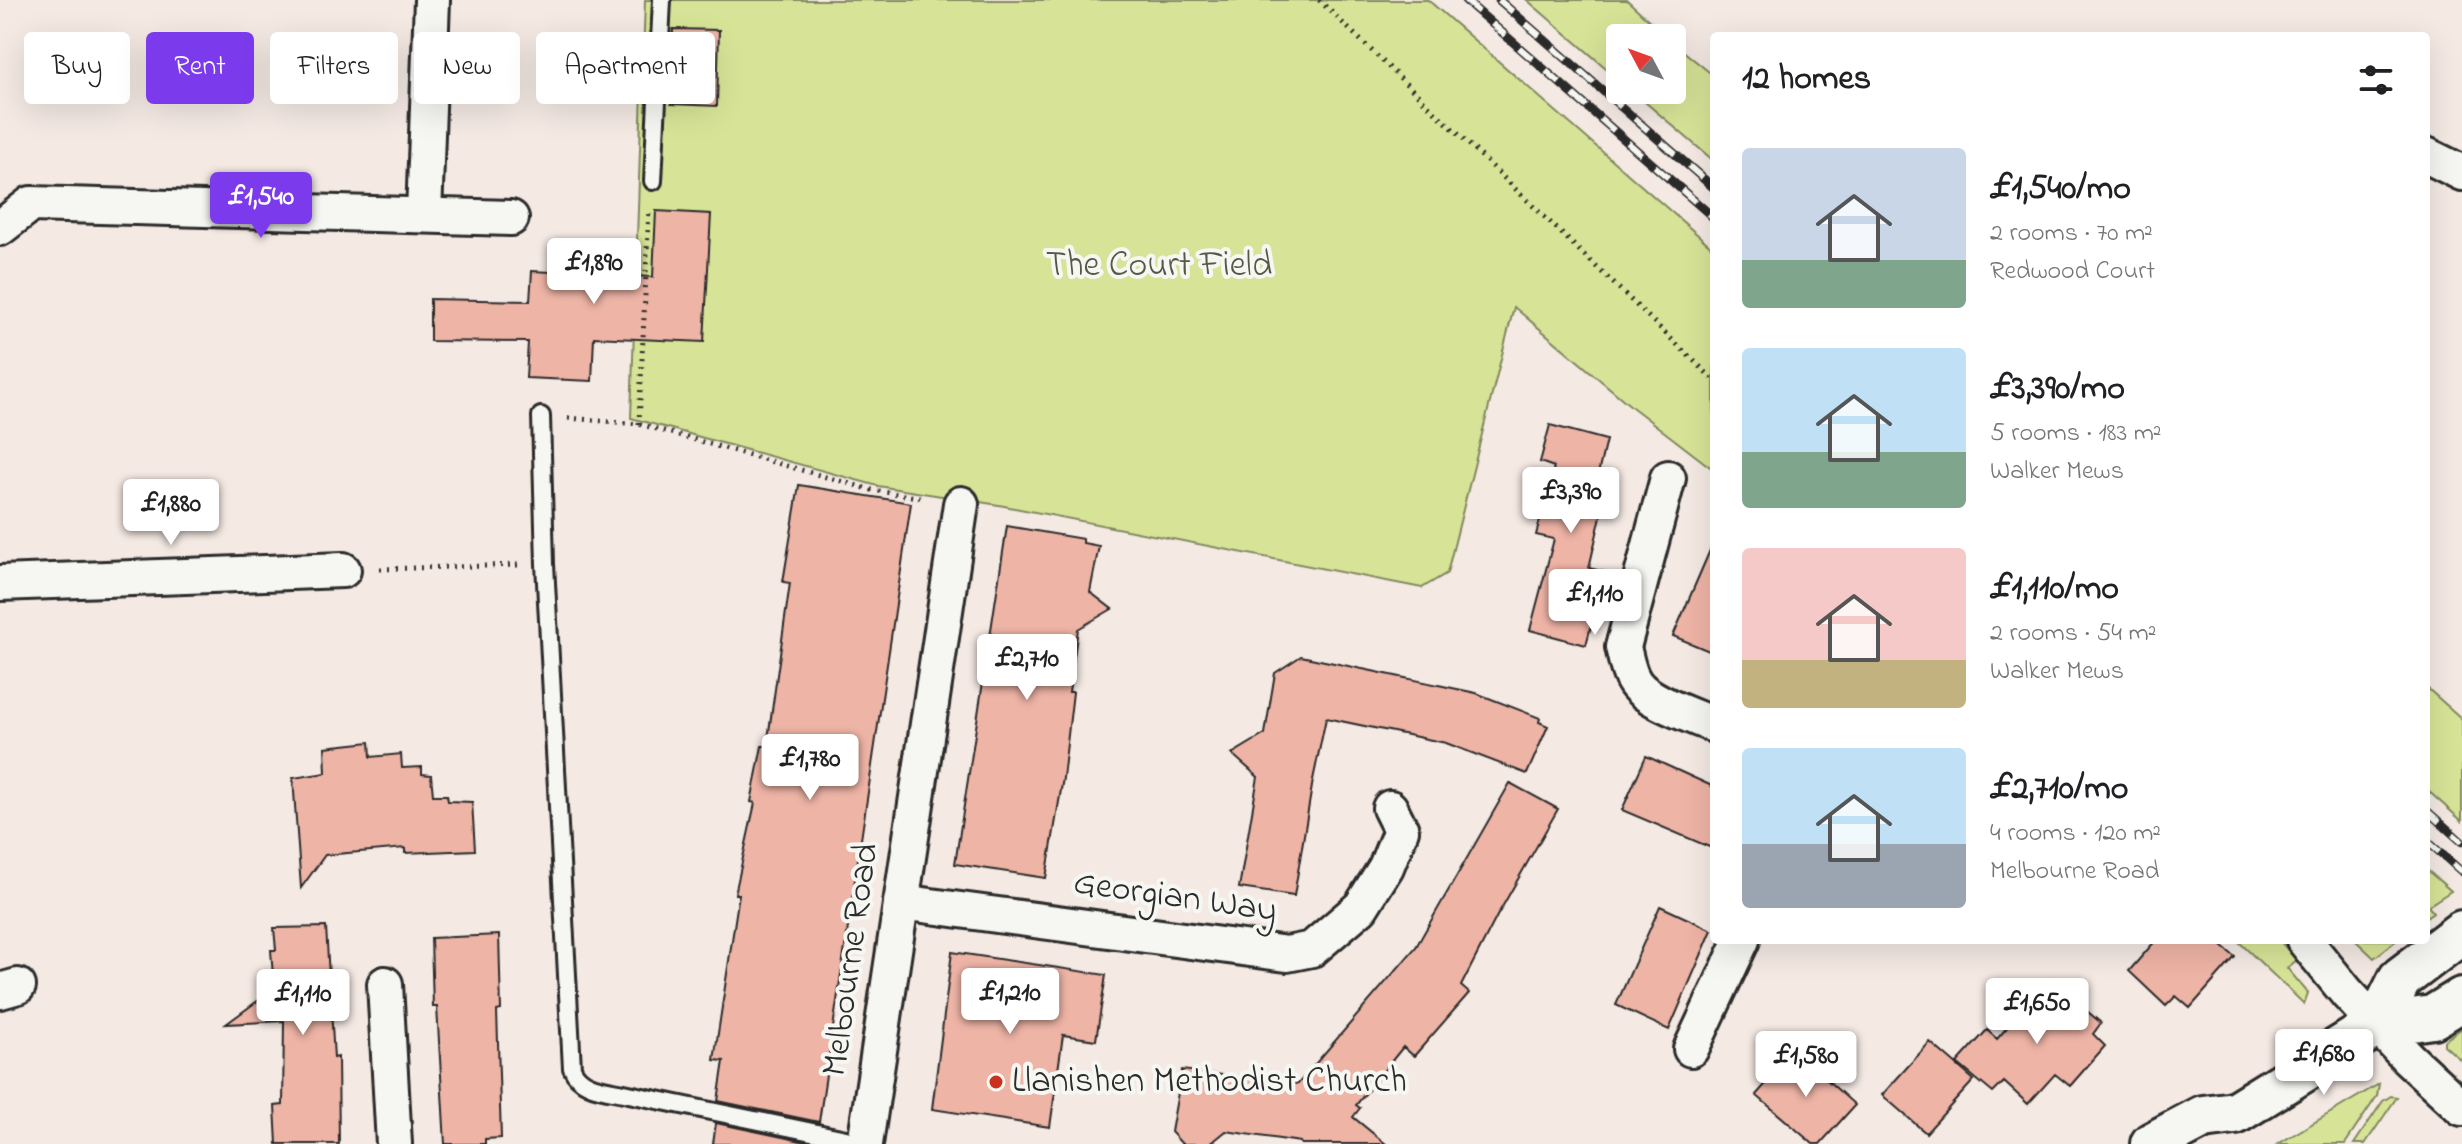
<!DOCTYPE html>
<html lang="en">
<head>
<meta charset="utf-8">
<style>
	:root { --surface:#fff; --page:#f6f6f6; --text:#202124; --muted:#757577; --accent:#7c3aed }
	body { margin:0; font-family:"Indie Flower",sans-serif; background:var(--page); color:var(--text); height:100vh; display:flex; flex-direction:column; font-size:30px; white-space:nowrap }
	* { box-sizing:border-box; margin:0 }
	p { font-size:26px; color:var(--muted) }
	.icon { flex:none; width:44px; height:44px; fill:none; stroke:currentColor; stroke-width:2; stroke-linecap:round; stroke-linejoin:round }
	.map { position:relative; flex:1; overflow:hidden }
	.sheet { position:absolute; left:1710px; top:32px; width:720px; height:912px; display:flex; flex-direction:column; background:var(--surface); border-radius:8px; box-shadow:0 8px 32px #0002 }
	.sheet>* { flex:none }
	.guide { position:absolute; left:24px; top:32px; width:760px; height:72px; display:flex; gap:16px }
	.needle { width:52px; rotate:311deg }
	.tools { position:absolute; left:1606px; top:24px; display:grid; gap:16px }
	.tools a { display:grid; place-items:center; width:80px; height:80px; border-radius:8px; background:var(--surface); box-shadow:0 8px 32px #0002; font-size:40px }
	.price { position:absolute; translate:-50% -68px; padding:0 18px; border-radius:8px; background:#fff; color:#222; font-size:26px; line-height:52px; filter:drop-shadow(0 2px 4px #0008) }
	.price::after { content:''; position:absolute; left:50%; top:48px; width:24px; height:18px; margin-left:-12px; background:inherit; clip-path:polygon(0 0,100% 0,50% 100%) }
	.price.current { background:var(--accent); color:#fff }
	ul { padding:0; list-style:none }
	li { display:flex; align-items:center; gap:24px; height:200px; padding:0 32px }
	li span { display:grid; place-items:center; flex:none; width:224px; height:160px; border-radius:8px; color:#555 }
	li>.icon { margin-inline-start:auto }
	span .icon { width:96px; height:96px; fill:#fffc; stroke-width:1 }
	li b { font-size:34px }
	h2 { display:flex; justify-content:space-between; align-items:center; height:96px; padding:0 32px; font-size:34px }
	.tag { padding:0 28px; border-radius:8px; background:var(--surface); box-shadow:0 8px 32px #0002; font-size:28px; line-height:72px }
	.tag.current { background:var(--accent); color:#fff }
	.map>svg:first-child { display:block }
	.green { fill:#d7e497; stroke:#818861; stroke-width:2 }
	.building { fill:#eeb4a6; stroke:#2b2b2b; stroke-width:2 }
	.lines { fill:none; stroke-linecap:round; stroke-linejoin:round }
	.service-casing { stroke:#2b2b2b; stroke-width:22 }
	.minor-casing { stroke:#2b2b2b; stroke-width:40 }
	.tertiary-casing { stroke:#2b2b2b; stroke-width:48 }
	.path { stroke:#2b2b2b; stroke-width:5; stroke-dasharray:2 6; stroke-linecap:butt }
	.service { stroke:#f6f6f2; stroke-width:16 }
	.minor { stroke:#f6f6f2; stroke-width:34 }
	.tertiary { stroke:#f6f6f2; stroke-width:42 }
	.rail-casing { stroke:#2b2b2b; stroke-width:9 }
	.rail { stroke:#f6f6f2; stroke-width:6; stroke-dasharray:18; stroke-linecap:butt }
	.poi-dot { fill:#c8321e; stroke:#f6f6f2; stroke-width:3 }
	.labels { text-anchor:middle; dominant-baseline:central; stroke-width:8; stroke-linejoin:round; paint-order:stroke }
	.park-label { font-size:36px; fill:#565946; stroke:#f6f6f2 }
	.street-label { font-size:36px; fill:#2b2b2b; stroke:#f6f6f2 }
	.poi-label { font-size:36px; fill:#2b2b2b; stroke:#f6f6f2; text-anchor:start }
</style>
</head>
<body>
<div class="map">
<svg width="2462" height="1144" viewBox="0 0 2462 1144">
	<rect width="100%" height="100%" fill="#f4e9e3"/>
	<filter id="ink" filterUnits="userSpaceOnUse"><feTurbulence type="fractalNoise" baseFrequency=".0125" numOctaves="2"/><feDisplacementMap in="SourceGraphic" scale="16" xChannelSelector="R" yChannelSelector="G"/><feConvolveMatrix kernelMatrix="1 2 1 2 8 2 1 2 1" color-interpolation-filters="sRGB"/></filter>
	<g filter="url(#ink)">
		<!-- green -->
		<path class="green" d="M645,0H1428L1714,249V470L1632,407L1514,307L1447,573L1422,588L999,505L878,486L631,418Z
			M1527,0H1627L1668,38H1620V80Z
			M1672,42L1714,76V161L1631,90H1672Z
			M2426,687L2462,719V821L2426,789Z
			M2426,869L2451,891L2428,906L2433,912L2426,917Z
			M2237,940H2279L2297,960L2287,968L2308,993L2304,1004Z
			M2355,940H2397L2374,958Z
			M2462,1028V1061L2444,1045V1041Z
			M2379,1084L2377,1096L2345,1144H2278Z
			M2391,1096L2397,1097L2365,1144H2354L2383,1101Z"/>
		<!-- building -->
		<path class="building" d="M673,29L719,30L717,106L671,104Z
			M656,211L711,214L704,342L594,337L592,381L526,378L528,342L430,341V299L530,301L532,271L653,277Z
			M1550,425L1606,440L1598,474L1610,477L1589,568L1605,572L1586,645L1530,630L1554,539L1536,535L1554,467L1540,462Z
			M799,485L911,503L819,1122L718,1101L724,1061L714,1060L739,894H735L755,803L751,802L762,746H767L790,583L783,582Z
			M1007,526L1083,539V543L1099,546L1090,592L1112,609L1078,629L1069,692H1073L1063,778L1046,878L955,864Z
			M1714,541V653L1673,636Z
			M1301,656L1476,693L1540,718L1539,722L1548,726L1527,774L1446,743L1326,718L1313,780L1294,896L1239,888L1258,777L1232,754L1265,734L1275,673Z
			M370,742L371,757L401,754L402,768L422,767V774L431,775L433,795H447L448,801L472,802L475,850L405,853V848L325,855L301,888L293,778L326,773L325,747Z
			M1646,756L1714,787V849L1622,810Z
			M1510,783L1558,809L1497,916L1461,986L1469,993L1414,1056L1403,1047L1356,1105L1360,1108L1353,1117L1386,1144H1301L1300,1142L1226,1131L1210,1144H1182L1171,1132L1182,1070L1298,1084L1416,947Z
			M1660,906L1712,930L1669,1030L1616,1005Z
			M326,927L334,1058L338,1057L339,1144H277L275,1106L283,1105L284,1021L226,1024L274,989L271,950H276L274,928Z
			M499,935L501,1010L497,1011L501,1138L485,1139V1144H445L437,1007H433L431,938Z
			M2156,940H2215L2235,957L2190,1008L2176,996L2166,1006L2129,971Z
			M952,952L1106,975L1096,1040L1063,1035L1050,1127L932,1109Z
			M2049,979L2101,1023L2093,1034L2105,1046L2070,1086L2055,1074L2028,1104L2004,1082L1993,1093L1957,1063L1987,1030L1997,1039Z
			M1930,1042L1974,1080L1926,1133L1882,1095Z
			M1795,1051L1855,1105L1820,1144H1813L1756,1095Z
			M716,1123L815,1144H713Z"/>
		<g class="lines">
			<!-- service casing -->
			<g class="service-casing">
				<path id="service" d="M653,181L662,0
					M541,416L545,564L572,1068C580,1088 605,1089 624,1093L865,1143"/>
			</g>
			<!-- minor casing -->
			<g class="minor-casing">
				<path id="minor" d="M2426,155L2462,173
					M424,215L432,0
					M0,228L31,204L511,218
					M1668,478L1623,647C1626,659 1628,673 1635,683C1648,702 1693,716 1714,725
					M0,583L343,570
					M901,902L1287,954L1312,949L1361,907L1386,867L1401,830L1390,808
					M2304,940L2347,993L2408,1058L2462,1108
					M385,984L394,1144
					M0,991L18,986
					M1691,1049L1742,940
					M865,1144L961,504"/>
			</g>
			<!-- tertiary casing -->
			<g class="tertiary-casing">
				<path id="tertiary" d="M2377,1025L2400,979L2462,932
					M2152,1144L2203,1117L2235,1113L2377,1025L2433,1017L2462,999"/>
			</g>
			<!-- path -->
			<path class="path" d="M1319,0L1714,380
				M568,418L639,424L872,490L924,498
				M639,424L649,209
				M380,569L518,565"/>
			<!-- service -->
			<use href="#service" class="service"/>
			<!-- minor -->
			<use href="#minor" class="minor"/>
			<!-- tertiary -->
			<use href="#tertiary" class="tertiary"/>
			<!-- rail casing -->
			<g class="rail-casing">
				<path id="rail" d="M1465,0L1714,218
					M1499,0L1714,188
					M2426,810L2462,842
					M2426,840L2462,872"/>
			</g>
			<!-- rail -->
			<use href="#rail" class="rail"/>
		</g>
	</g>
	<!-- markers -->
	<circle class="poi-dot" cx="996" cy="1082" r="8"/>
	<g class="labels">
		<!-- park labels -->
		<g class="park-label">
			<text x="1159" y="266">The Court Field</text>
		</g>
		<!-- street labels -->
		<g class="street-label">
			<text transform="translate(1175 898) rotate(8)">Georgian Way</text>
			<text transform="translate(852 960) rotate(-82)">Melbourne Road</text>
		</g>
		<!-- poi labels -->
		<g class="poi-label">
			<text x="1012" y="1082">Llanishen Methodist Church</text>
		</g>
	</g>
</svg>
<div class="tools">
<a><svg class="needle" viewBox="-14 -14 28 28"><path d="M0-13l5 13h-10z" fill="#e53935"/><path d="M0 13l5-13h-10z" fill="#757577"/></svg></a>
</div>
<b class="price current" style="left:261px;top:240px">£1,540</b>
<b class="price" style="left:594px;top:306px">£1,890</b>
<b class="price" style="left:1571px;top:535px">£3,390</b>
<b class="price" style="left:171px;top:547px">£1,880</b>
<b class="price" style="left:1595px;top:637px">£1,110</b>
<b class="price" style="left:1027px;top:702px">£2,710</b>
<b class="price" style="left:810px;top:802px">£1,780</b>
<b class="price" style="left:1010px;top:1036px">£1,210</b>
<b class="price" style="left:303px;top:1037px">£1,110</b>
<b class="price" style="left:2037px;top:1046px">£1,650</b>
<b class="price" style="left:2324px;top:1097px">£1,680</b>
<b class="price" style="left:1806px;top:1099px">£1,580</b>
<div class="guide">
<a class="tag">Buy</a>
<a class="tag current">Rent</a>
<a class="tag">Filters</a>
<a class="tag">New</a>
<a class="tag">Apartment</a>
</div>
<section class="sheet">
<h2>12 homes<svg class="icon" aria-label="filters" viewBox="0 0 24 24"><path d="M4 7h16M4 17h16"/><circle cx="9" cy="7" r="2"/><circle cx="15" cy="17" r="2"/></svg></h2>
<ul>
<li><span style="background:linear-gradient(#c9d6e8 70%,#7fa58c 0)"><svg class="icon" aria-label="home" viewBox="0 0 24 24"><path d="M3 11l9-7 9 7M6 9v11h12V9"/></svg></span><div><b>£1,540/mo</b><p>2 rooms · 70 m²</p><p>Redwood Court</p></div></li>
<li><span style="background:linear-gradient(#bfe0f5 65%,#7fa58c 0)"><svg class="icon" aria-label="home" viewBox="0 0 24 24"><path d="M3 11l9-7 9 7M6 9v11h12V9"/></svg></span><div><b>£3,390/mo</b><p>5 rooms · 183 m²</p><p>Walker Mews</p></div></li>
<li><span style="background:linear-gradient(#f6c9c9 70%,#c2b280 0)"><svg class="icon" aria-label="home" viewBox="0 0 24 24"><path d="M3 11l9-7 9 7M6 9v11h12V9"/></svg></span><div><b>£1,110/mo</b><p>2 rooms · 54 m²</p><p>Walker Mews</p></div></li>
<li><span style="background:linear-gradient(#bfe0f5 60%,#9aa5b1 0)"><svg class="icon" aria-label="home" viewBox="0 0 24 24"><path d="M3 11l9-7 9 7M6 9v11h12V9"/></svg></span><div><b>£2,710/mo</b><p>4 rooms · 120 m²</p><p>Melbourne Road</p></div></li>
</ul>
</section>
</div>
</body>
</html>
